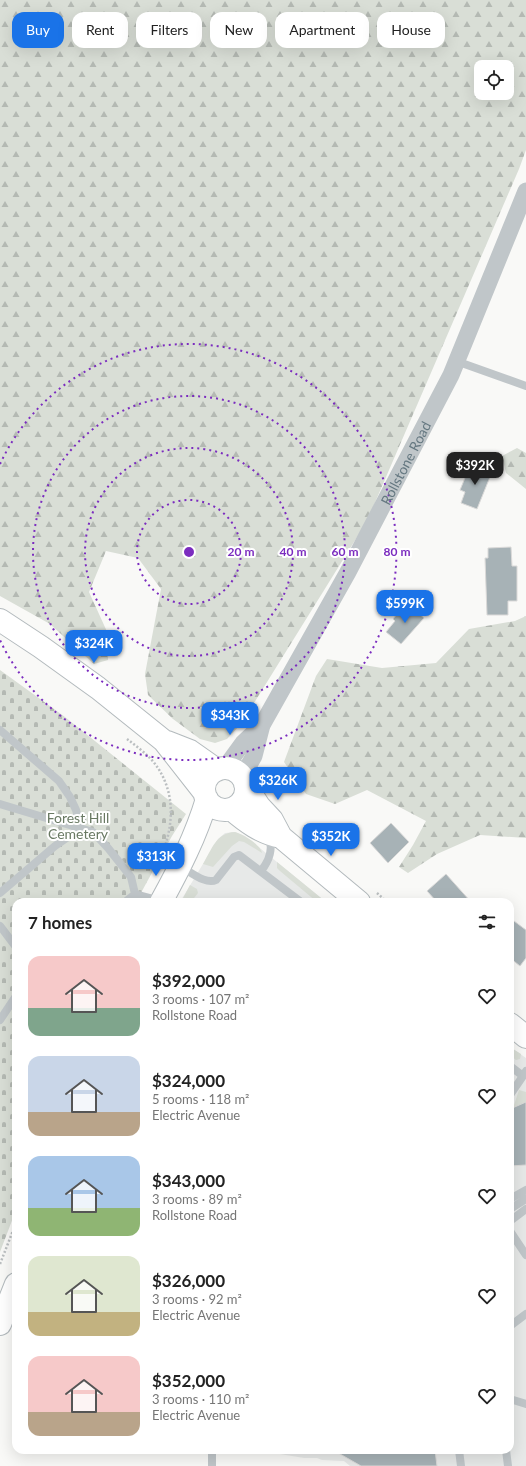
<!DOCTYPE html>
<html lang="en">
<head>
<meta charset="utf-8">
<style>
	:root { --surface:#fff; --page:#f2f2f2; --text:#222; --muted:#767676; --accent:#1a73e8 }
	body { margin:0; font-family:Lato,sans-serif; background:var(--page); color:var(--text); height:100vh; display:flex; flex-direction:column; font-size:15px; white-space:nowrap }
	* { box-sizing:border-box; margin:0 }
	p { font-size:13px; color:var(--muted) }
	.icon { flex:none; width:22px; height:22px; fill:none; stroke:currentColor; stroke-width:2; stroke-linecap:round; stroke-linejoin:round }
	.map { position:relative; flex:1; overflow:hidden }
	.panel { position:absolute; left:12px; top:898px; width:502px; height:556px; display:flex; flex-direction:column; background:var(--surface); border-radius:12px; box-shadow:0 4px 16px #0002 }
	.panel>* { flex:none }
	.top-card { position:absolute; left:12px; top:12px; width:502px; height:36px; display:flex; gap:8px }
	.buttons { position:absolute; left:474px; top:60px; display:grid; gap:8px }
	.buttons a { display:grid; place-items:center; width:40px; height:40px; border-radius:8px; background:var(--surface); box-shadow:0 4px 16px #0002; font-size:20px }
	.price { position:absolute; translate:-50% -34px; padding:0 9px; border-radius:8px; background:var(--accent); color:#fff; font-size:13px; line-height:26px; filter:drop-shadow(0 1px 2px #0008) }
	.price::after { content:''; position:absolute; left:50%; top:24px; width:12px; height:9px; margin-left:-6px; background:inherit; clip-path:polygon(0 0,100% 0,50% 100%) }
	.price.current { background:#222; color:#fff }
	ul { padding:0; list-style:none }
	li { display:flex; align-items:center; gap:12px; height:100px; padding:0 16px }
	li span { display:grid; place-items:center; flex:none; width:112px; height:80px; border-radius:12px; color:#555 }
	li>.icon { margin-inline-start:auto }
	span .icon { width:48px; height:48px; fill:#fffc; stroke-width:1 }
	li b { font-size:17px }
	h2 { display:flex; justify-content:space-between; align-items:center; height:48px; padding:0 16px; font-size:17px }
	.chip { padding:0 14px; border-radius:12px; background:var(--surface); box-shadow:0 4px 16px #0002; font-size:14px; line-height:36px }
	.chip.current { background:var(--accent); color:#fff }
	.map>svg:first-child { display:block }
	.built { fill:#e7e9e8 }
	.grass { fill:#d9ded6 }
	.forest { fill:url(#forest-firs); fill-rule:evenodd }
	.cemetery { fill:url(#cemetery-stones) }
	.building { fill:#a7b2b6; stroke:#dbdad9 }
	.lines { fill:none; stroke-linecap:round; stroke-linejoin:round }
	.secondary-casing { stroke:#b3babd; stroke-width:24 }
	.path { stroke:#bbbfc1; stroke-width:2.5; stroke-dasharray:2 2; stroke-linecap:butt }
	.service { stroke:#c0c6c9; stroke-width:8 }
	.minor { stroke:#c0c6c9; stroke-width:17 }
	.secondary { stroke:#fff; stroke-width:22 }
	.ring { fill:none; stroke:#7b2cbf; stroke-width:2; stroke-dasharray:2 4 }
	.labels { text-anchor:middle; dominant-baseline:central; stroke-width:4; stroke-linejoin:round; paint-order:stroke }
	.street-label { font-size:14px; fill:#657881; stroke:#fff }
	.park-label { font-size:14px; fill:#697963; stroke:#fff }
	.centre { fill:#7b2cbf; stroke:#fff; stroke-width:2 }
	.ring-label { font-size:12px; text-anchor:middle; font-weight:bold; fill:#7b2cbf; stroke:#fff; stroke-width:4; stroke-linejoin:round; paint-order:stroke }
</style>
</head>
<body>
<div class="map">
<svg width="526" height="1466" viewBox="0 0 526 1466">
	<defs>
		<pattern id="forest-firs" width="22" height="20" patternUnits="userSpaceOnUse"><rect width="22" height="20" fill="#d9ded6"/><path d="M5 1l3.5 6h-7zM16 11l3.5 6h-7z" fill="#b4b9b3"/></pattern>
		<pattern id="cemetery-stones" width="16" height="16" patternUnits="userSpaceOnUse"><rect width="16" height="16" fill="#d9ded6"/><path d="M2 7V4a2 2 0 0 1 4 0v3zM10 15v-3a2 2 0 0 1 4 0v3z" fill="#b4b9b3"/></pattern>
	</defs>
	<rect width="100%" height="100%" fill="#f9f9f7"/>
	<!-- built -->
	<path class="built" d="M235,832L245,836L326,902H180L218,839L225,833Z
		M510,1047L526,1058V1466H350L344,1461L322,1460L317,1458H304L274,1453H204L203,1450H510Z"/>
	<!-- grass -->
	<path class="grass" d="M235,832C243,834 261,845 262,853L244,842L239,841L232,846L213,867L203,864C212,849 216,833 235,832Z
		M277,862L326,902H317L280,871L277,868Z
		M190,885L197,889L198,893L191,902H181Z
		M510,1047L521,1054L520,1059L516,1060L510,1055Z
		M519,1090L526,1092V1102L513,1108Z"/>
	<!-- forest -->
	<path class="forest" d="M0,0H526V150L519,169L367,521L241,724L227,739L215,743L200,739L173,719L148,695L145,674L161,589L138,558L106,551L89,592L109,636L108,660L94,664L50,624L0,596ZM481,67H507V93H481Z
		M517,448L526,453V489L506,473L502,456Z
		M526,616V838L480,835L437,854L408,873L399,867L413,845L426,821L367,790L335,804L306,794L284,762L316,676L327,659L382,668L436,663L469,629L515,621Z"/>
	<!-- cemetery -->
	<path class="cemetery" d="M0,670L65,717L186,814L172,836L136,902H16V1210L0,1252Z"/>
	<!-- building -->
	<path class="building" d="M473,465L492,472L477,509L461,503L465,492L460,490L467,473L470,474Z
		M511,547L512,566H517V601H508V615H487L485,558H488V548Z
		M409,605L424,618L401,644L386,632L395,621L393,619L401,609L404,611Z
		M391,823L409,842L388,863L370,843Z
		M446,874L471,902H437L427,891Z
		M510,918L526,930V958L520,966L510,958Z
		M526,1102V1165L510,1166V1109Z
		M333,1450H435L437,1466H361Z"/>
	<g class="lines">
		<!-- secondary casing -->
		<g class="secondary-casing">
			<path id="secondary" d="M0,620L41,647L98,688L164,741L204,792
				M167,742L190,751L217,770
				M204 789a21 21 0 1 1 42 0a21 21 0 1 1-42 0Z
				M245,784L259,806L272,820L281,837L359,902
				M231,809C246,822 261,833 281,837
				M161,902C179,869 196,836 207,799
				M510,1024L526,1037
				M0,1324L16,1284"/>
		</g>
		<!-- path -->
		<path class="path" d="M127,739C135,745 144,752 151,759C174,785 175,818 164,849
			M377,893L387,902
			M0,1264L16,1223"/>
		<!-- service -->
		<path class="service" d="M456,361L526,386
			M0,730L59,781L70,797L76,810L81,828
			M0,804L93,832L108,848L131,877L135,894L161,901
			M181,867C191,872 206,885 216,880L234,857L239,855L301,902
			M261,871C269,861 274,848 268,836
			M0,893L55,846L81,828
			M125,902L135,894
			M0,926L16,947
			M0,1020L16,996
			M510,1066L523,1076L526,1071
			M510,1095L523,1076
			M510,1199L526,1190
			M510,1209L526,1199
			M510,1221L526,1209
			M510,1231L526,1255
			M510,1326L526,1314
			M510,1399L526,1404
			M212,1450V1466
			M459,1450L461,1466
			M506,1450L508,1466"/>
		<!-- minor -->
		<g class="minor">
			<path d="M224,769L243,743L262,725"/>
			<path id="s1" d="M242,777L254,756L262,725L348,572L451,375L526,191"/>
		</g>
		<!-- secondary -->
		<use href="#secondary" class="secondary"/>
	</g>
	<!-- distance rings -->
	<g class="ring">
		<circle cx="189" cy="552" r="52"/>
		<circle cx="189" cy="552" r="104"/>
		<circle cx="189" cy="552" r="156"/>
		<path d="M0 464A208 208 0 1 1 0 640"/>
	</g>
	<g class="labels">
		<!-- street labels -->
		<g class="street-label">
			<text stroke="none"><textPath href="#s1" startOffset="355">Rollstone Road</textPath></text>
		</g>
		<!-- park labels -->
		<g class="park-label">
			<text x="78" y="817">Forest Hill<tspan x="78" dy="16">Cemetery</tspan></text>
		</g>
	</g>
	<circle cx="189" cy="552" r="6" class="centre"/>
	<g class="ring-label">
		<text x="241" y="556">20 m</text>
		<text x="293" y="556">40 m</text>
		<text x="345" y="556">60 m</text>
		<text x="397" y="556">80 m</text>
	</g>
</svg>
<div class="buttons">
<a><svg class="icon" aria-label="locate" viewBox="0 0 24 24"><circle cx="12" cy="12" r="6"/><path d="M12 2v4M12 18v4M2 12h4M18 12h4"/></svg></a>
</div>
<b class="price current" style="left:475px;top:486px">$392K</b>
<b class="price" style="left:405px;top:624px">$599K</b>
<b class="price" style="left:94px;top:664px">$324K</b>
<b class="price" style="left:230px;top:736px">$343K</b>
<b class="price" style="left:278px;top:801px">$326K</b>
<b class="price" style="left:331px;top:857px">$352K</b>
<b class="price" style="left:156px;top:877px">$313K</b>
<div class="top-card">
<a class="chip current">Buy</a>
<a class="chip">Rent</a>
<a class="chip">Filters</a>
<a class="chip">New</a>
<a class="chip">Apartment</a>
<a class="chip">House</a>
</div>
<section class="panel">
<h2>7 homes<svg class="icon" aria-label="filters" viewBox="0 0 24 24"><path d="M4 7h16M4 17h16"/><circle cx="9" cy="7" r="2"/><circle cx="15" cy="17" r="2"/></svg></h2>
<ul>
<li><span style="background:linear-gradient(#f6c9c9 65%,#7fa58c 0)"><svg class="icon" aria-label="home" viewBox="0 0 24 24"><path d="M3 11l9-7 9 7M6 9v11h12V9"/></svg></span><div><b>$392,000</b><p>3 rooms · 107 m²</p><p>Rollstone Road</p></div><svg class="icon" aria-label="heart" viewBox="0 0 24 24"><path d="M12 20l-8-8c-3-5 5-10 8-4 3-6 11-1 8 4z"/></svg></li>
<li><span style="background:linear-gradient(#c9d6e8 70%,#b9a48a 0)"><svg class="icon" aria-label="home" viewBox="0 0 24 24"><path d="M3 11l9-7 9 7M6 9v11h12V9"/></svg></span><div><b>$324,000</b><p>5 rooms · 118 m²</p><p>Electric Avenue</p></div><svg class="icon" aria-label="heart" viewBox="0 0 24 24"><path d="M12 20l-8-8c-3-5 5-10 8-4 3-6 11-1 8 4z"/></svg></li>
<li><span style="background:linear-gradient(#a9c7e8 65%,#8fb573 0)"><svg class="icon" aria-label="home" viewBox="0 0 24 24"><path d="M3 11l9-7 9 7M6 9v11h12V9"/></svg></span><div><b>$343,000</b><p>3 rooms · 89 m²</p><p>Rollstone Road</p></div><svg class="icon" aria-label="heart" viewBox="0 0 24 24"><path d="M12 20l-8-8c-3-5 5-10 8-4 3-6 11-1 8 4z"/></svg></li>
<li><span style="background:linear-gradient(#dfe7d0 70%,#c2b280 0)"><svg class="icon" aria-label="home" viewBox="0 0 24 24"><path d="M3 11l9-7 9 7M6 9v11h12V9"/></svg></span><div><b>$326,000</b><p>3 rooms · 92 m²</p><p>Electric Avenue</p></div><svg class="icon" aria-label="heart" viewBox="0 0 24 24"><path d="M12 20l-8-8c-3-5 5-10 8-4 3-6 11-1 8 4z"/></svg></li>
<li><span style="background:linear-gradient(#f6c9c9 70%,#b9a48a 0)"><svg class="icon" aria-label="home" viewBox="0 0 24 24"><path d="M3 11l9-7 9 7M6 9v11h12V9"/></svg></span><div><b>$352,000</b><p>3 rooms · 110 m²</p><p>Electric Avenue</p></div><svg class="icon" aria-label="heart" viewBox="0 0 24 24"><path d="M12 20l-8-8c-3-5 5-10 8-4 3-6 11-1 8 4z"/></svg></li>
</ul>
</section>
</div>
</body>
</html>
